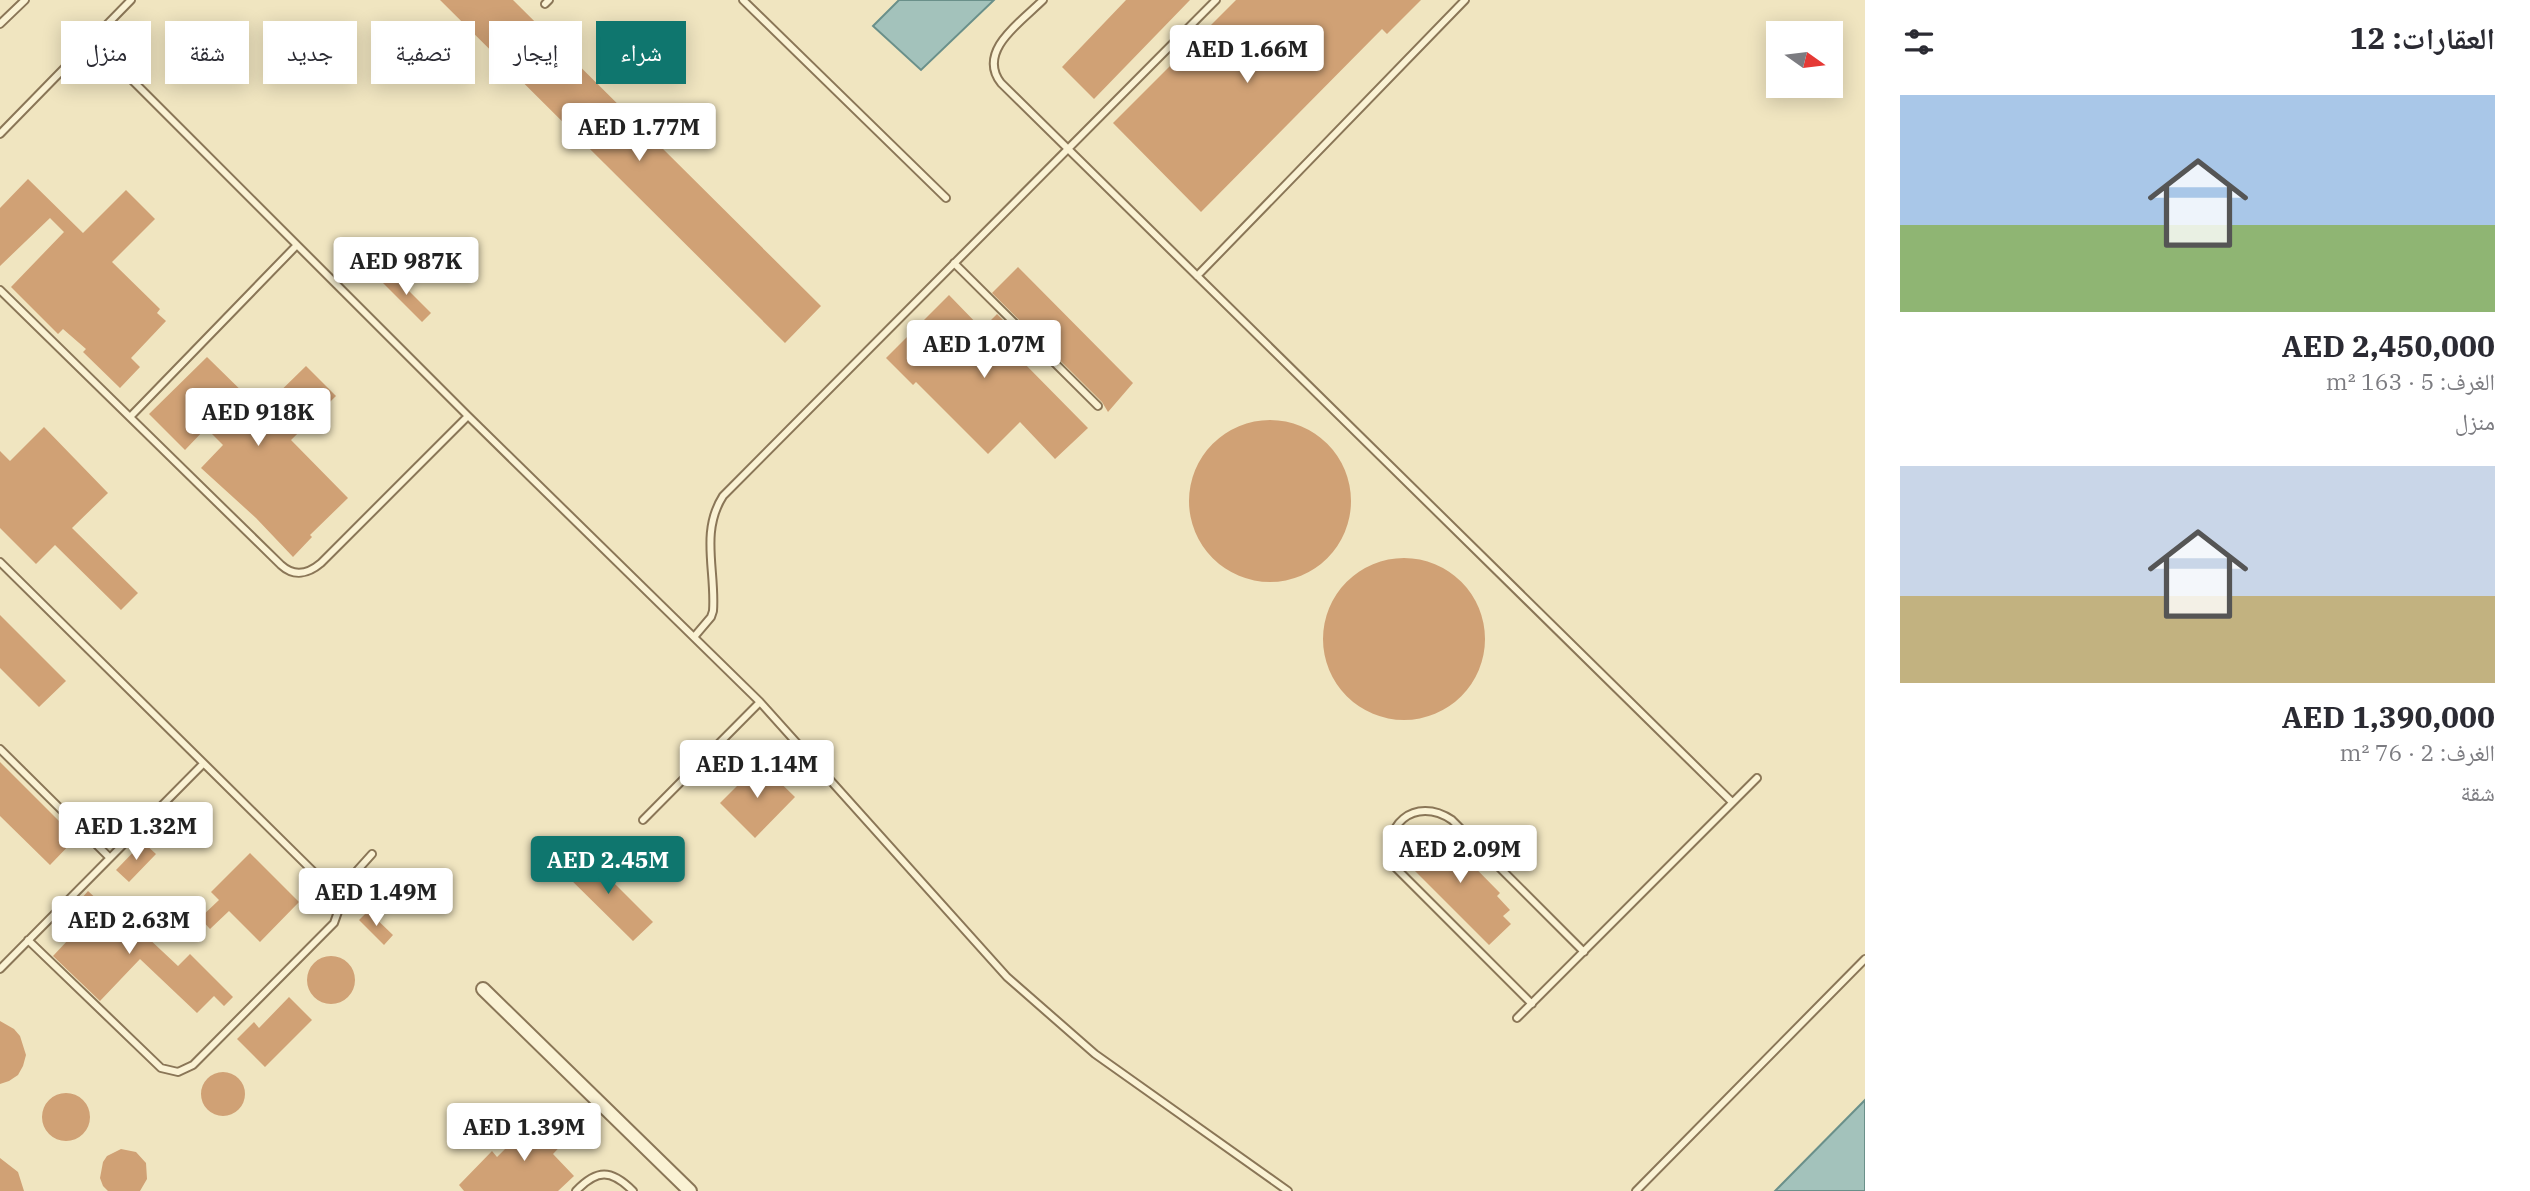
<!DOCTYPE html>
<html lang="ar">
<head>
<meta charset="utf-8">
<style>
	:root { --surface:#fff; --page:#f7f7f7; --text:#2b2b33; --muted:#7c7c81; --accent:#0f766e }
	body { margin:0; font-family:"IBM Plex Serif","Noto Naskh Arabic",serif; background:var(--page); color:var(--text); direction:rtl; height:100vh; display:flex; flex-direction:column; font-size:26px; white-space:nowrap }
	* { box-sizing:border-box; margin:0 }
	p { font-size:23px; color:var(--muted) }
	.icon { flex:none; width:38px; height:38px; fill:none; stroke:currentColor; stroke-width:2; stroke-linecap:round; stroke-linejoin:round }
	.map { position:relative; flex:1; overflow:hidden; direction:ltr }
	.sheet { display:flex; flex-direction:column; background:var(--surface); width:665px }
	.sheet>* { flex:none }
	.hud { position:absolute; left:21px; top:21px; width:665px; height:63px; direction:rtl; display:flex; gap:14px }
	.needle { width:46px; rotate:104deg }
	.tools { position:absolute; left:1766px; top:21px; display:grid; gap:14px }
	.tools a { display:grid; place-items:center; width:77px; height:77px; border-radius:0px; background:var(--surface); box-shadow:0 4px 18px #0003; font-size:35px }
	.price { position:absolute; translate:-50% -60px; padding:0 16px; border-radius:7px; background:#fff; color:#222; font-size:23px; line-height:46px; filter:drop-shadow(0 2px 4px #0008) }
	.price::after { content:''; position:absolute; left:50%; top:42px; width:21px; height:16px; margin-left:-10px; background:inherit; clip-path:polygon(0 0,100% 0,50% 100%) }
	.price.active { background:var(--accent); color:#fff }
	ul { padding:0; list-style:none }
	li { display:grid; align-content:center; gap:14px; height:371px; padding:0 35px }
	li span { display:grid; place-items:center; height:217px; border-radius:0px; color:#555 }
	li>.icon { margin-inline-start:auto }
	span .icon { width:126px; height:126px; fill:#fffc; stroke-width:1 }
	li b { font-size:30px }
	h2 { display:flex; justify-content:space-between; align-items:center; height:84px; padding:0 35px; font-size:30px }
	.chip { padding:0 24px; border-radius:0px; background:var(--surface); box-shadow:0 4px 18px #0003; font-size:24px; line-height:63px }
	.chip.active { background:var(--accent); color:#fff }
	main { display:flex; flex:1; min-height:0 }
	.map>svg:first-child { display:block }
	.water { fill:#a3c2bb; stroke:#6a908a; stroke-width:2 }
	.building { fill:#d0a175 }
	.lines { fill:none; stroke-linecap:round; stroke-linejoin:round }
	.lane-casing { stroke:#8a7657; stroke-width:10 }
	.street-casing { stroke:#8a7657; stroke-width:16 }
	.lane { stroke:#faf2d4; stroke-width:6 }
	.street { stroke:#faf2d4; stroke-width:12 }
</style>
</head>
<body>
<main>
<section class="sheet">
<h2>العقارات: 12<svg class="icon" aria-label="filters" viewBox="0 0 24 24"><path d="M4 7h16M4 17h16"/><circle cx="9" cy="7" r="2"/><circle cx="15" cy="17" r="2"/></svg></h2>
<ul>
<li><span style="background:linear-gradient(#a9c7e8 60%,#8fb573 0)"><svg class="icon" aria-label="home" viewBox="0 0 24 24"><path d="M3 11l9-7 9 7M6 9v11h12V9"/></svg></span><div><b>AED 2,450,000</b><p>الغرف: 5 · 163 m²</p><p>منزل</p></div></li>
<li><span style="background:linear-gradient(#c9d6e8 60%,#c2b280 0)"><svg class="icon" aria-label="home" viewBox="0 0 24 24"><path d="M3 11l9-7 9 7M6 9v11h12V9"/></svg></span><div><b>AED 1,390,000</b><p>الغرف: 2 · 76 m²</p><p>شقة</p></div></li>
</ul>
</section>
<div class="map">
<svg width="1865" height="1191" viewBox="0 0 1865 1191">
	<rect width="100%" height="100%" fill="#f0e5c0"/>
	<!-- water -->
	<path class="water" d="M899,0H994L921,70L873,26Z
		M1865,1100V1191H1775Z"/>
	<!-- building -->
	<path class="building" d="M440,0H513L821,306L785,343Z
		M1126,0H1190L1094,99L1062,67Z
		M1236,0H1421L1387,34L1382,29L1201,212L1113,123Z
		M28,179L83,233L126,190L155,219L112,262L160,309L157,313L166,321L131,358L140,367L120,388L83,352L86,349L63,329L58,334L11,287L64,232L50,218L0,266V208Z
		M1018,267L1133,383L1108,412L1102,402L992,293Z
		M391,273L431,313L422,322L382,282Z
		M949,295L982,329L997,314L1030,347L1019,358L1088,428L1055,459L1020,422L988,454L916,382L913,385L886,358Z
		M207,357L261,410L306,366L336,396L291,440L348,498L310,535L312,537L293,557L256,518L201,468L223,445L206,428L185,450L149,414Z
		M1189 501a81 81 0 1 1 162 0a81 81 0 1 1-162 0Z
		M44,427L108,493L72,528L138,593L121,610L55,545L36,564L0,528V451L10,461Z
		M1323 639a81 81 0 1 1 162 0a81 81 0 1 1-162 0Z
		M0,615L66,681L39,707L0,668Z
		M0,762L76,838L50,865L0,816Z
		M760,763L795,797L755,838L720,803Z
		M1435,827L1500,893L1497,896L1510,910L1503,916L1511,924L1489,945L1403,859Z
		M143,842L156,854L129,882L116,870Z
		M583,852L653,922L633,941L562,871Z
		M250,853L299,902L260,942L229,911L210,929L200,918L219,900L211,892Z
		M88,891L102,904L106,899L116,908L122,901L136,914L130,921L178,966L190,954L233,997L224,1006L214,996L197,1013L140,959L100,1001L53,956L84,923L71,910Z
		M368,911L393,935L384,945L359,920Z
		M307 980a24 24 0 1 1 48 0a24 24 0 1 1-48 0Z
		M289,997L312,1020L265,1067L237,1039L254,1022L259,1028Z
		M0,1021L14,1029L20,1036L26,1055L23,1066L18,1075L9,1081L0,1084Z
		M201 1094a22 22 0 1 1 44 0a22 22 0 1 1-44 0Z
		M42 1117a24 24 0 1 1 48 0a24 24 0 1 1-48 0Z
		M542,1112L568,1138L553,1154L574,1176L558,1191H464L459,1185L492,1151L497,1157Z
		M121,1149L136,1152L146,1163L147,1179L140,1191H108L103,1186L100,1178L103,1162L107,1156Z
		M0,1158L18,1172L24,1191H0Z"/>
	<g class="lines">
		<!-- lane casing -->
		<g class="lane-casing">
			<path id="lane" d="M743,0L946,198
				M1043,0C1022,21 976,51 1001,83L1732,802
				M545,4L549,0
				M0,24L25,0
				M92,40L468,416L760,702L1007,977L1095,1054L1288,1191
				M0,134L131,0
				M954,263L1098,406
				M1197,276L1465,0
				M0,290L281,565C294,577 308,574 321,563L468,416
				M130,417L296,246
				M0,562L336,894L340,906L334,923L193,1065L178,1072L161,1068L28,940
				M694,637L711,617L713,611C716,571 700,532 723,496L1216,0
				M0,749L110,858
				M643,820L760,702
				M336,894L372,854
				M0,969L203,764
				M1532,1004L1395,867C1378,826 1415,795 1452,820L1584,952
				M1517,1018L1757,778
				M576,1191C597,1169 611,1169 633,1191
				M1636,1191L1865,959"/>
		</g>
		<!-- street casing -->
		<g class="street-casing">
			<path id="street" d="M483,989L690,1191"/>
		</g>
		<!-- lane -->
		<use href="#lane" class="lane"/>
		<!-- street -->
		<use href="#street" class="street"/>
	</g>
</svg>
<div class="tools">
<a><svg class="needle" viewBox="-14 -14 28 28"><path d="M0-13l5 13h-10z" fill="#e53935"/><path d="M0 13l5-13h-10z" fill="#7c7c81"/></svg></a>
</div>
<b class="price" style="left:1247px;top:85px">AED 1.66M</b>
<b class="price" style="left:639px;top:163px">AED 1.77M</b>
<b class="price" style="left:406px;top:297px">AED 987K</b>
<b class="price" style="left:984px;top:380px">AED 1.07M</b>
<b class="price" style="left:258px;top:448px">AED 918K</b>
<b class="price" style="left:757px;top:800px">AED 1.14M</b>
<b class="price" style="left:136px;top:862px">AED 1.32M</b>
<b class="price" style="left:1460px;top:885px">AED 2.09M</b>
<b class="price active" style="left:608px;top:896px">AED 2.45M</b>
<b class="price" style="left:376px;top:928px">AED 1.49M</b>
<b class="price" style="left:129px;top:956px">AED 2.63M</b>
<b class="price" style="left:524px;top:1163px">AED 1.39M</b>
<div class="hud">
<a class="chip active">شراء</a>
<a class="chip">إيجار</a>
<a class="chip">تصفية</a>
<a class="chip">جديد</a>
<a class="chip">شقة</a>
<a class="chip">منزل</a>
</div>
</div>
</main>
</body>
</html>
